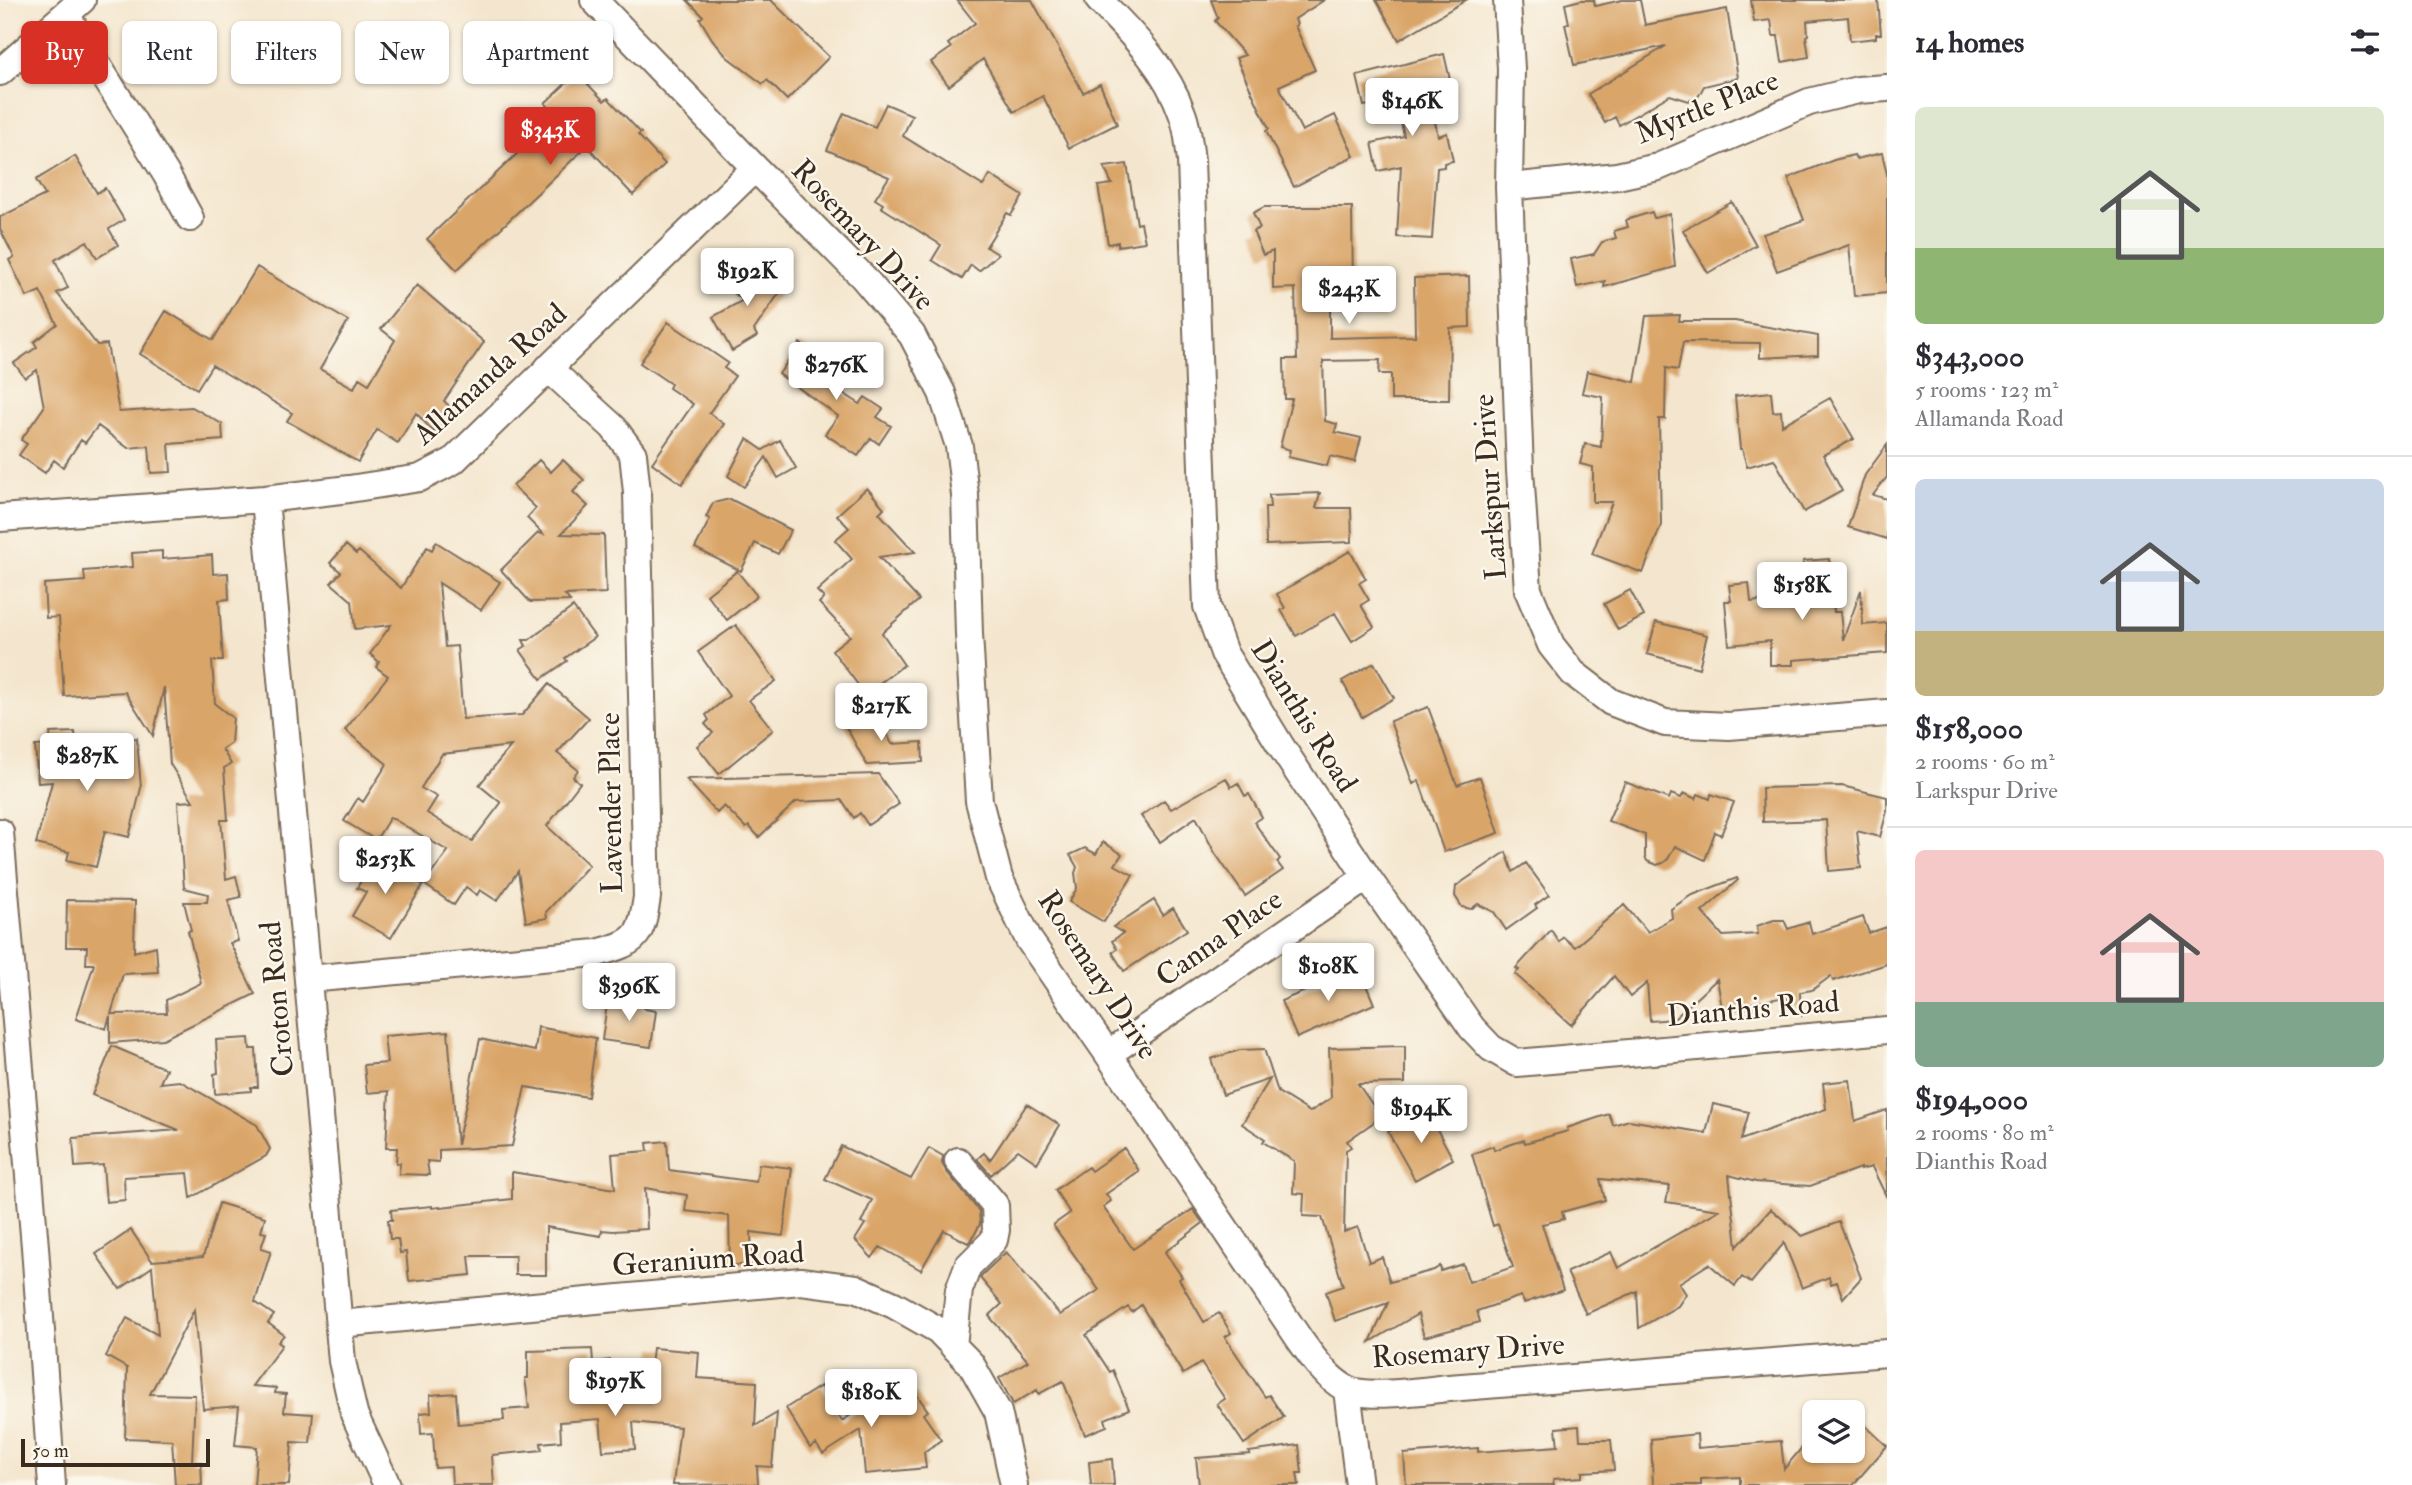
<!DOCTYPE html>
<html lang="en">
<head>
<meta charset="utf-8">
<style>
	:root { --surface:#fff; --page:#f7f7f7; --text:#2b2b33; --muted:#7c7c81; --line:#e1e1e2; --accent:#d93025 }
	body { margin:0; font-family:"IM FELL Double Pica",serif; background:var(--page); color:var(--text); height:100vh; display:flex; flex-direction:column; font-size:26px; white-space:nowrap }
	* { box-sizing:border-box; margin:0 }
	p { font-size:23px; color:var(--muted) }
	.icon { flex:none; width:38px; height:38px; fill:none; stroke:currentColor; stroke-width:2; stroke-linecap:round; stroke-linejoin:round }
	.map { position:relative; flex:1; overflow:hidden }
	.sheet { display:flex; flex-direction:column; background:var(--surface); width:525px }
	.sheet>* { flex:none }
	.guide { position:absolute; left:21px; top:21px; width:665px; height:63px; display:flex; gap:14px }
	.controls { position:absolute; left:1802px; top:1400px; display:grid; gap:14px }
	.controls a { display:grid; place-items:center; width:63px; height:63px; border-radius:10px; background:var(--surface); box-shadow:0 2px 5px #0004; font-size:35px }
	.scale { position:absolute; left:21px; bottom:18px; width:189px; box-sizing:border-box; padding-left:7px; border:4px solid #3b2a1e; border-top:0; font-size:19px; line-height:24px; white-space:nowrap; color:#3b2a1e; -webkit-text-stroke:5px #fbf7ec; paint-order:stroke }
	.price { position:absolute; translate:-50% -60px; padding:0 16px; border-radius:7px; background:#fff; color:#222; font-size:23px; line-height:46px; filter:drop-shadow(0 2px 4px #0008) }
	.price::after { content:''; position:absolute; left:50%; top:42px; width:21px; height:16px; margin-left:-10px; background:inherit; clip-path:polygon(0 0,100% 0,50% 100%) }
	.price.active { background:var(--accent); color:#fff }
	ul { padding:0; list-style:none }
	li { display:grid; align-content:center; gap:14px; height:371px; padding:0 28px }
	li+li { border-top:2px solid var(--line) }
	li span { display:grid; place-items:center; height:217px; border-radius:10px; color:#555 }
	li>.icon { margin-inline-start:auto }
	span .icon { width:126px; height:126px; fill:#fffc; stroke-width:1 }
	li b { font-size:30px }
	h2 { display:flex; justify-content:space-between; align-items:center; height:84px; padding:0 28px; font-size:30px }
	.tag { padding:0 24px; border-radius:10px; background:var(--surface); box-shadow:0 2px 5px #0004; font-size:24px; line-height:63px }
	.tag.active { background:var(--accent); color:#fff }
	main { display:flex; flex:1; min-height:0 }
	.map>svg:first-child { display:block }
	.building { fill:#daa568; fill-rule:evenodd }
	.lines { fill:none; stroke-linecap:round; stroke-linejoin:round }
	.minor-casing { stroke:#7c6c5c; stroke-width:30 }
	.minor { stroke:#fff; stroke-width:26 }
	.labels { text-anchor:middle; dominant-baseline:central; stroke-width:5; stroke-linejoin:round; paint-order:stroke }
	.street-label { font-size:30px; fill:#3b2a1e; stroke:#fbf7ec }
</style>
</head>
<body>
<main>
<div class="map">
<svg width="1887" height="1485" viewBox="0 0 1887 1485">
	<rect width="100%" height="100%" fill="#fbf7ec"/>
	<filter id="ink" filterUnits="userSpaceOnUse"><feTurbulence type="fractalNoise" baseFrequency=".0143" numOctaves="2"/><feDisplacementMap in="SourceGraphic" scale="14" xChannelSelector="R" yChannelSelector="G"/><feConvolveMatrix kernelMatrix="1 2 1 2 8 2 1 2 1" color-interpolation-filters="sRGB"/></filter>
	<filter id="wash" filterUnits="userSpaceOnUse"><feTurbulence type="fractalNoise" baseFrequency=".00686" numOctaves="4" result="noise"/><feDisplacementMap in="SourceGraphic" scale="28" xChannelSelector="R" yChannelSelector="G"/><feGaussianBlur stdDeviation="1.57" result="paint"/><feColorMatrix in="noise" values="0 0 0 0 0 0 0 0 0 0 0 0 0 0 0 0 0 1.4 0 .05"/><feComposite in="paint" operator="in"/></filter>
	<g filter="url(#wash)">
		<rect width="100%" height="100%" fill="#f4e6ce"/>
		<g id="blocks">
			<!-- building -->
			<path class="building" d="M687,0H771L829,57L787,100L767,80L763,84L727,57L712,39L700,19L703,16Z
				M957,0H1032L1083,93L1100,84L1117,124L1069,148L1043,96L1014,112L983,59L949,86L931,62L951,48L948,44L975,23Z
				M1211,0H1324L1295,19L1297,25L1295,26L1315,70L1279,86L1302,131L1335,115L1354,156L1294,187L1266,131L1269,129L1236,58L1245,55L1215,21L1218,18Z
				M1376,0H1466L1399,40Z
				M1581,0H1594L1595,6L1622,0H1640L1645,25L1727,9L1738,78L1704,86L1698,97L1689,101L1670,95L1619,125L1615,117L1605,123L1588,94L1666,46L1574,65L1565,24L1569,23L1565,4Z
				M1751,0H1878L1881,34H1876V38L1850,41L1848,17L1807,21L1808,35L1806,36L1809,57L1782,62L1778,36H1773L1771,20L1754,22Z
				M1444,54L1451,84L1428,89L1438,136L1447,133L1453,161L1444,163V167L1437,168L1432,239L1397,237L1401,166L1378,171L1372,143L1404,136L1396,99L1364,106L1357,76Z
				M577,73L604,101L608,98L641,133L638,135L665,164L633,195L587,146L457,270L427,239L557,116L545,103Z
				M886,104L912,115L903,136L983,186L990,175L1023,196L1011,215L1007,213L986,247L998,254L979,271L971,265L962,279L932,260L941,245L881,207L883,204L875,199L889,177L827,150L844,113L875,127Z
				M1882,153L1887,174V293L1854,296L1849,245L1777,271L1763,234L1804,220L1788,178L1834,160L1854,155L1856,159Z
				M75,156L97,193L105,188L124,220L109,229L118,245L97,258L87,241L55,260L68,288L57,293L97,345L107,344L119,412L192,407L222,424L223,440L169,444L171,472L151,473L149,446L128,448L98,426L85,443L81,440L63,467L54,460L45,473L19,455L27,444L21,440L44,407L37,370L25,378L14,363L37,347L34,342L57,324L40,291L27,297L9,260L14,257L0,229V217L45,195L36,180Z
				M1127,164L1137,224L1141,223L1145,242L1118,246V242L1108,244L1098,186L1112,184L1104,167Z
				M1732,202L1756,245L1708,273L1683,230Z
				M1264,207H1352L1353,291L1330,292V338L1415,336L1414,278L1469,276L1470,327L1450,328L1449,400H1391V374H1379L1380,360L1323,361L1325,421L1337,424L1335,432L1361,438L1355,462L1330,456L1327,466L1288,457L1290,450L1280,447L1292,399H1285L1284,359H1297L1295,288L1273,289V251L1263,255L1253,231L1260,228L1253,213Z
				M1652,212L1654,218L1670,214L1675,267L1604,287L1605,281L1577,287L1571,259L1594,254L1602,242L1616,238L1614,231L1628,227L1626,220Z
				M748,265L782,289L754,330L757,336L732,351L713,317L743,300L730,290Z
				M257,267L348,321L320,369L354,388L359,378L369,384L395,340L381,329L417,285L484,342L444,401L455,412L434,432L416,413L398,443L377,430L358,462L287,421L292,413L212,365L197,389L140,354L166,311L213,340Z
				M1680,315L1679,321H1735L1818,336V355L1760,358V343L1683,342L1678,370L1666,368L1665,419H1659L1661,525L1643,573L1592,554L1612,502H1593V467L1580,464L1585,444L1601,447L1603,397L1582,393L1587,371L1635,382L1646,316Z
				M668,322L728,363L724,368L735,376L709,413L724,424L682,484L652,463L693,404L669,388L671,384L640,363Z
				M800,343L830,364L821,379L860,404L865,397L883,409L877,417L891,426L879,444L871,438L858,456L825,434L838,416L779,374Z
				M1771,392L1773,412L1781,411L1782,425L1830,398L1854,439L1823,455L1842,491L1804,512L1774,459L1747,467L1742,449H1740L1735,396Z
				M747,439L763,450L780,440L796,468L778,478L766,457L744,487L728,476Z
				M1887,445V477L1873,495L1887,499V539L1848,527L1865,475Z
				M539,460L551,472L563,460L584,480L573,492L588,506L561,534L604,535L606,593L565,595L570,601L530,602L501,570L538,533L543,534L527,518L536,508L513,486Z
				M867,488L884,508L879,513L915,552L879,557L919,600L882,633L904,665L865,694L832,650L850,636L819,603L824,598L817,591L852,559L835,540L849,528L837,515Z
				M1320,493L1316,508H1351L1352,542L1266,545L1265,507H1270L1269,495Z
				M730,499L791,530L778,554L755,543L741,571L695,548L710,519L706,517L713,503Z
				M436,542L500,582L481,610L439,583L445,647L457,646L463,719L522,715L549,684L589,718L557,753L578,770L573,777L580,783L547,826L589,865L546,912L547,918L526,922L518,871L497,901L480,890L477,895L466,887L454,905L424,884L448,851L390,817L376,840L344,821L358,798L363,802L387,764L345,730L388,676L376,667L379,662L370,654L391,625L355,629L352,601L331,583L341,572L330,563L346,545L356,554L359,551L401,588L427,547L432,550ZM511,746L479,785L501,803L472,841L427,813L437,797L421,788L442,754Z
				M162,551V559L212,555L213,574L228,573L229,599L219,600L223,661H212L215,704L233,718L231,743L222,749L231,764L224,768L228,820H221L226,879L236,876L241,897L228,900L238,941L230,943L255,994L163,1039L110,1043V1016L106,1029L76,1019L94,964H86L87,947H66L67,900L135,901L134,952L156,946L158,972L123,974L111,1014L167,1013L166,1000L201,983L188,931L191,930L184,902H207L208,894L184,888L178,802L193,801L170,764L164,687L153,736L125,692L64,696L59,617L46,618L44,584L85,581L84,571L133,567L132,553Z
				M1350,551L1366,579L1359,583L1369,600L1361,605L1374,627L1352,641L1335,613L1296,636L1281,610L1285,608L1277,594Z
				M1829,559L1834,612H1840L1843,640L1861,590L1863,625L1887,623V653L1793,660V665H1770V641L1729,645L1725,601H1731L1729,585L1749,583L1751,602L1804,596L1803,561Z
				M737,571L757,596L727,620L707,595Z
				M1630,590L1644,616L1618,630L1604,604Z
				M573,607L595,637L565,658L567,661L541,679L520,650L526,646L523,640H529Z
				M1656,622L1707,635L1699,668L1647,654Z
				M736,625L776,681L749,700L773,730L719,774L697,746L713,733L705,724L709,720L706,715L729,696L698,652Z
				M1374,663L1394,698L1362,717L1342,681Z
				M1428,707L1457,785L1480,777L1499,833L1444,852L1419,781L1413,784L1390,721Z
				M873,709L892,744L922,742L923,762L867,765L845,725Z
				M75,732L76,743L137,738L141,788L129,837L105,831L96,867L67,860L69,852L36,844L52,782L38,783L35,746L51,745L50,733Z
				M878,774L899,804L868,825L860,813L854,818L842,800L796,802L759,837L749,826L746,828L724,806L717,813L686,779Z
				M1226,778L1231,787L1238,783L1245,796L1249,794L1262,817L1254,822L1280,859L1277,862L1283,870L1245,896L1215,853L1196,817L1160,842L1141,816L1164,800L1171,809Z
				M1625,782L1669,799L1671,794L1681,798L1684,793L1696,799L1698,794L1710,799L1711,794L1734,802L1721,835L1715,832L1705,860L1675,846L1668,859L1663,863L1657,865L1647,861L1645,856V835L1608,821Z
				M1842,786L1887,797V811L1880,837L1857,831L1861,868L1829,871L1826,820L1763,822L1762,788Z
				M1103,842L1122,854L1115,865L1133,875L1104,922L1069,902L1077,888L1075,873L1077,867L1070,855L1085,848L1096,854Z
				M1506,852L1513,872L1526,863L1549,895L1535,905L1537,908L1506,930L1494,912L1478,904L1471,909L1462,907L1455,896L1456,886Z
				M369,855L423,885L391,938L352,916L366,892L357,888L364,875L359,873Z
				M1737,878L1738,880L1702,912L1723,936L1758,934L1757,926L1774,920H1784L1788,929L1809,922L1812,934L1863,917L1869,933L1887,927V964L1833,981L1831,976L1812,990L1800,992L1801,1015L1785,997L1752,1003L1754,1013L1724,1019L1717,979L1674,1019L1650,1021L1647,983L1630,997L1614,976L1571,1025L1515,974L1519,970L1516,968L1551,930L1559,942L1563,937L1575,947L1624,905L1648,932L1672,918L1671,909L1690,896Z
				M1154,900L1163,915L1173,908L1187,930L1124,971L1112,952L1117,949L1112,941L1123,933L1113,927Z
				M1359,968L1374,1004L1297,1038L1281,1001Z
				M631,997L637,999L645,1009L656,1011L651,1047L602,1040L607,1004L616,1005Z
				M538,1027L596,1038L588,1097L525,1087L512,1146L439,1150V1162L427,1161L429,1175L399,1174L400,1163H396L397,1148H386L389,1091L367,1093L364,1065L387,1063L384,1036L448,1031L457,1145L480,1039L535,1051Z
				M249,1038L250,1049H256L258,1087H251V1091L215,1094L214,1074L218,1073L216,1040Z
				M112,1046L166,1069L160,1083L180,1081L257,1125L270,1149L266,1156L191,1198L188,1173L124,1177L125,1200L106,1202L103,1165L75,1167L73,1138L179,1130L92,1095Z
				M1405,1046V1083L1358,1084L1381,1117L1347,1141L1351,1147L1346,1150L1344,1232L1358,1227L1369,1262L1382,1257L1390,1282L1434,1270L1440,1266L1441,1271L1463,1264L1469,1282L1513,1267L1498,1224L1493,1226L1472,1154L1493,1146L1494,1150L1524,1140L1525,1143L1568,1131L1567,1128L1609,1114L1613,1125L1629,1120L1706,1133L1713,1104L1749,1112L1741,1140L1826,1109L1823,1083L1850,1080L1855,1121L1887,1110V1198L1872,1167L1860,1170V1168L1810,1186L1756,1182L1729,1175L1737,1247L1771,1209L1802,1236L1839,1222L1861,1278L1843,1298L1837,1282L1831,1284L1829,1277L1802,1288L1784,1243L1751,1283L1742,1277L1735,1286L1709,1264L1679,1283L1686,1294L1678,1306L1639,1328L1637,1291L1586,1314L1567,1272L1611,1252L1618,1268L1719,1210L1666,1202L1670,1186L1600,1179L1605,1200L1562,1212L1564,1219L1542,1224L1563,1290L1524,1303L1521,1296L1477,1311L1480,1322L1424,1337L1418,1314L1370,1342L1388,1303L1335,1321L1326,1292L1343,1286L1322,1217L1303,1216L1304,1194L1293,1193L1294,1161L1263,1142L1265,1139L1242,1124L1270,1079L1223,1095L1211,1059L1240,1050L1264,1049L1278,1092L1310,1112L1331,1098L1329,1048Z
				M1027,1104L1060,1125L1037,1163L1018,1150L991,1175L977,1159L984,1153L990,1160Z
				M1427,1111L1453,1159L1415,1180L1388,1132Z
				M667,1141L669,1170L756,1182L759,1164L792,1168L783,1236L751,1232L752,1265H730L729,1216L685,1211L687,1195L645,1188L647,1229L613,1231L602,1230L601,1236L546,1227V1275H515V1256H469L471,1275L409,1281L406,1252L400,1253L398,1239H390L388,1220H392L391,1210L432,1206V1208L512,1199V1172L615,1189L612,1154L648,1151L647,1143Z
				M841,1146L911,1179L929,1148L943,1156L942,1163L946,1171L979,1211L980,1224L971,1241L968,1243L944,1230L921,1270L880,1247L872,1258L855,1240L865,1224L861,1223L872,1200L825,1179Z
				M1124,1148L1139,1171L1106,1194L1111,1201L1103,1207L1133,1249L1193,1209L1203,1223L1165,1252L1182,1277L1179,1279L1204,1322L1219,1313L1231,1333L1225,1337L1265,1397L1269,1395L1284,1417L1244,1444L1217,1404L1225,1399L1201,1363L1183,1374L1141,1305L1132,1312L1128,1307L1086,1335L1110,1372L1113,1370L1129,1409L1105,1419L1107,1426L1085,1435L1063,1381L1039,1394L1037,1390L1013,1404L999,1378L1028,1361L989,1316L1002,1304L980,1278L982,1275L1006,1252L1060,1315L1099,1290L1053,1225L1070,1213L1055,1190L1088,1167L1091,1171Z
				M219,1203L265,1217L261,1232L266,1233L261,1248L271,1251L255,1302L274,1315L268,1323L284,1335L278,1342L282,1345L252,1386L276,1388L275,1393L286,1394L284,1412L313,1414L310,1443L292,1442L289,1485H254L257,1447L235,1445L239,1406L203,1409L194,1310L150,1394L195,1395L192,1462H201L202,1485H175L172,1440L126,1438L125,1440L127,1368L106,1356L127,1318L158,1335L152,1267L120,1289L96,1254L131,1230L152,1261L203,1257Z
				M653,1348L699,1352L697,1378L757,1382L755,1426L777,1413L772,1467L757,1466L758,1484L673,1485L680,1427L633,1422L635,1449L603,1451L600,1419L560,1422L561,1441L541,1443L542,1450L492,1455L494,1485H452L451,1467L435,1468L433,1433L421,1434L420,1413L431,1412L430,1395L456,1393L458,1424L504,1420L503,1410L529,1408L525,1378H528V1351L592,1349L593,1362L610,1360L611,1378L650,1375Z
				M896,1383L906,1398L915,1392L928,1411L923,1414L941,1440L924,1452L926,1468L865,1474L861,1430L823,1454L816,1444L810,1448L786,1408L821,1386L842,1421Z
				M1853,1414L1887,1446L1853,1485H1740V1477L1701,1479V1485H1653L1651,1439L1697,1434L1698,1448L1781,1441L1784,1469L1815,1432V1451H1853Z
				M1579,1426L1580,1440H1611L1614,1470L1582,1472V1477L1553,1479L1554,1485H1406L1404,1454L1478,1448V1452L1558,1446L1556,1428Z
				M1299,1445L1302,1473H1297L1299,1485H1199L1196,1458L1250,1454L1249,1452Z
				M1112,1459L1114,1485H1091L1089,1462Z"/>
		</g>
	</g>
	<g filter="url(#ink)">
		<use href="#blocks" fill-opacity="0" stroke="#7c6c5c" stroke-width="2"/>
		<g class="lines">
			<!-- minor casing -->
			<g class="minor-casing">
				<path id="minor" d="M594,0L755,168L863,277L912,335L942,393L959,446L965,495L969,634L979,801L999,878L1029,940L1108,1054L1300,1340C1313,1358 1326,1377 1345,1388C1364,1400 1426,1390 1449,1388L1887,1353
					M1099,0C1132,34 1166,67 1182,113C1188,128 1189,145 1191,161L1207,606L1224,653L1282,748L1367,877L1472,1028L1491,1048L1517,1063L1887,1030
					M1507,0L1511,69L1509,187L1520,470L1528,590L1551,645L1573,673L1611,702L1665,723L1729,726L1887,713
					M66,15L166,174L190,218
					M0,72L82,0
					M1509,187L1617,176L1658,167L1809,102L1858,90L1887,88
					M265,499L342,1361L354,1414L387,1485
					M0,518L265,499L349,489L420,478L453,461L755,168
					M0,832L35,1247L52,1485
					M308,979L597,953C637,942 641,938 647,897L637,492L633,454L613,427L548,368
					M1108,1054L1367,877
					M339,1324L801,1281L856,1288L894,1305L938,1330L971,1364L998,1412L1014,1485
					M953,1346L959,1290L968,1266L994,1240L996,1230L995,1205L958,1161
					M1347,1390L1359,1485"/>
			</g>
			<!-- minor -->
			<use href="#minor" class="minor"/>
		</g>
	</g>
	<g class="labels">
		<!-- street labels -->
		<g class="street-label">
			<text transform="translate(1707 107) rotate(-22)">Myrtle Place</text>
			<text transform="translate(863 235) rotate(47)">Rosemary Drive</text>
			<text transform="translate(490 374) rotate(-42)">Allamanda Road</text>
			<text transform="translate(1490 487) rotate(-94)">Larkspur Drive</text>
			<text transform="translate(1304 716) rotate(58)">Dianthis Road</text>
			<text transform="translate(611 803) rotate(-91)">Lavender Place</text>
			<text transform="translate(1219 938) rotate(-35)">Canna Place</text>
			<text transform="translate(1098 975) rotate(57)">Rosemary Drive</text>
			<text transform="translate(277 999) rotate(-95)">Croton Road</text>
			<text transform="translate(1753 1009) rotate(-5)">Dianthis Road</text>
			<text transform="translate(708 1259) rotate(-4)">Geranium Road</text>
			<text transform="translate(1468 1351) rotate(-4)">Rosemary Drive</text>
		</g>
	</g>
</svg>
<div class="controls">
<a><svg class="icon" aria-label="layers" viewBox="0 0 24 24"><path d="M12 4l9 5-9 5-9-5zM3 14l9 5 9-5"/></svg></a>
</div>
<div class="scale">50 m</div>
<b class="price" style="left:1412px;top:138px">$146K</b>
<b class="price active" style="left:550px;top:167px">$343K</b>
<b class="price" style="left:747px;top:308px">$192K</b>
<b class="price" style="left:1349px;top:326px">$243K</b>
<b class="price" style="left:836px;top:402px">$276K</b>
<b class="price" style="left:1802px;top:622px">$158K</b>
<b class="price" style="left:881px;top:743px">$217K</b>
<b class="price" style="left:87px;top:793px">$287K</b>
<b class="price" style="left:385px;top:896px">$253K</b>
<b class="price" style="left:1328px;top:1003px">$108K</b>
<b class="price" style="left:629px;top:1023px">$396K</b>
<b class="price" style="left:1421px;top:1145px">$194K</b>
<b class="price" style="left:615px;top:1418px">$197K</b>
<b class="price" style="left:871px;top:1429px">$180K</b>
<div class="guide">
<a class="tag active">Buy</a>
<a class="tag">Rent</a>
<a class="tag">Filters</a>
<a class="tag">New</a>
<a class="tag">Apartment</a>
</div>
</div>
<section class="sheet">
<h2>14 homes<svg class="icon" aria-label="filters" viewBox="0 0 24 24"><path d="M4 7h16M4 17h16"/><circle cx="9" cy="7" r="2"/><circle cx="15" cy="17" r="2"/></svg></h2>
<ul>
<li><span style="background:linear-gradient(#dfe7d0 65%,#8fb573 0)"><svg class="icon" aria-label="home" viewBox="0 0 24 24"><path d="M3 11l9-7 9 7M6 9v11h12V9"/></svg></span><div><b>$343,000</b><p>5 rooms · 123 m²</p><p>Allamanda Road</p></div></li>
<li><span style="background:linear-gradient(#c9d6e8 70%,#c2b280 0)"><svg class="icon" aria-label="home" viewBox="0 0 24 24"><path d="M3 11l9-7 9 7M6 9v11h12V9"/></svg></span><div><b>$158,000</b><p>2 rooms · 60 m²</p><p>Larkspur Drive</p></div></li>
<li><span style="background:linear-gradient(#f6c9c9 70%,#7fa58c 0)"><svg class="icon" aria-label="home" viewBox="0 0 24 24"><path d="M3 11l9-7 9 7M6 9v11h12V9"/></svg></span><div><b>$194,000</b><p>2 rooms · 80 m²</p><p>Dianthis Road</p></div></li>
</ul>
</section>
</main>
</body>
</html>
